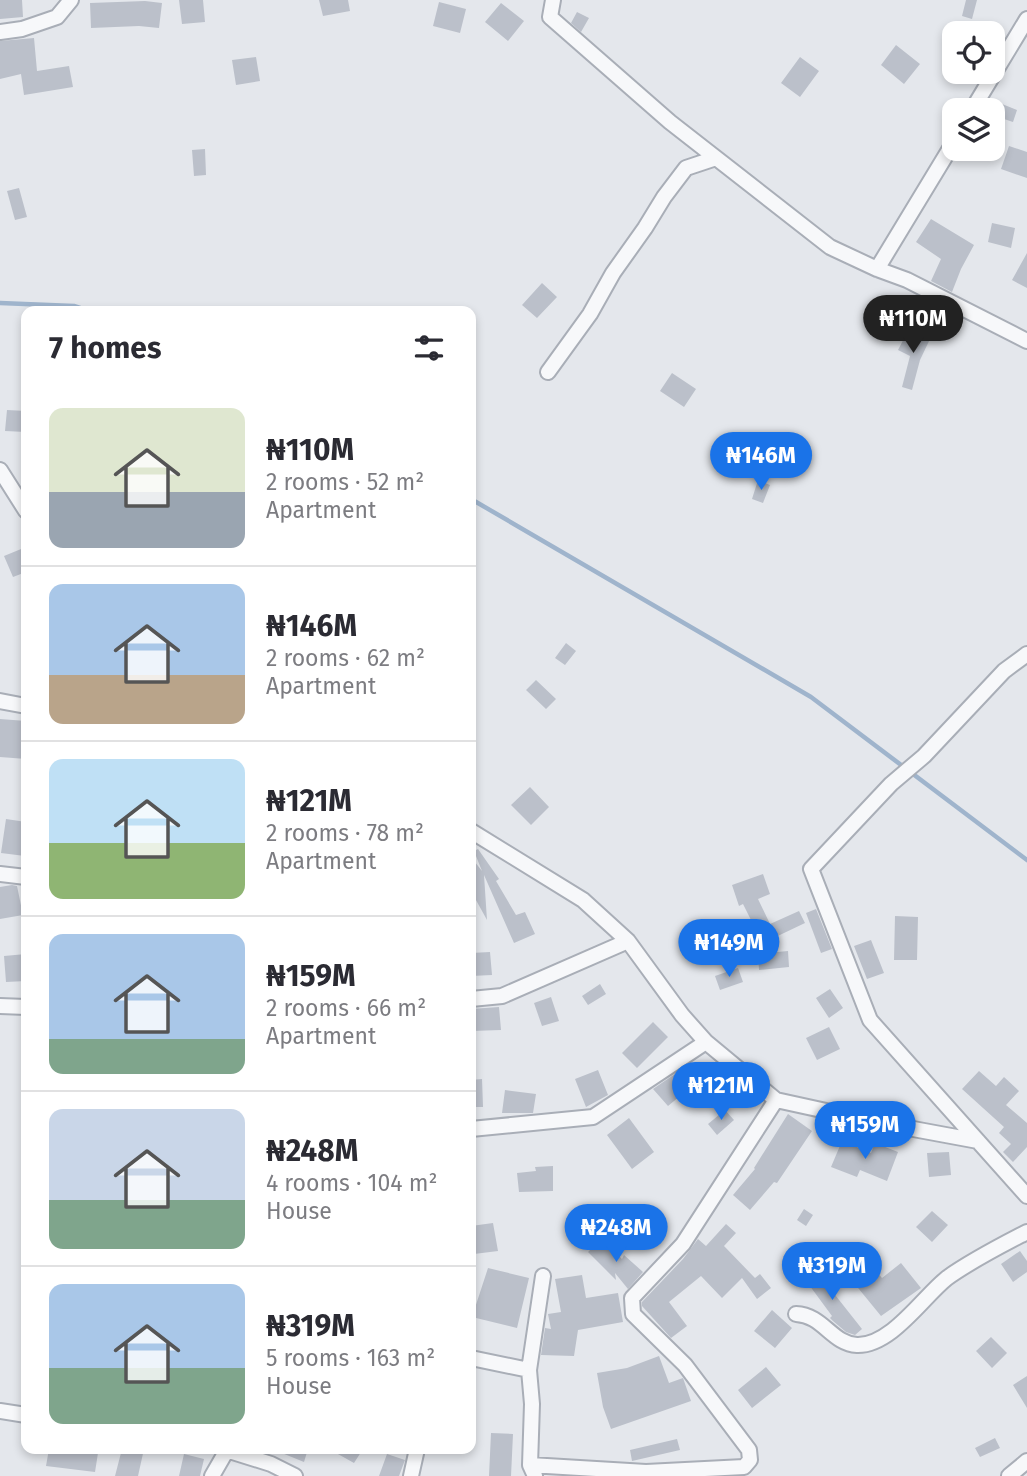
<!DOCTYPE html>
<html lang="en">
<head>
<meta charset="utf-8">
<style>
	:root { --surface:#fff; --page:#f2f2f3; --text:#2b2b33; --muted:#7c7c81; --line:#e1e1e2; --accent:#1a73e8 }
	body { margin:0; font-family:"Fira Sans",sans-serif; background:var(--page); color:var(--text); height:100vh; display:flex; flex-direction:column; font-size:26px; white-space:nowrap }
	* { box-sizing:border-box; margin:0 }
	p { font-size:23px; color:var(--muted) }
	.icon { flex:none; width:38px; height:38px; fill:none; stroke:currentColor; stroke-width:2; stroke-linecap:round; stroke-linejoin:round }
	.map { position:relative; flex:1; overflow:hidden }
	.sheet { position:absolute; left:21px; top:306px; width:455px; height:1148px; display:flex; flex-direction:column; background:var(--surface); border-radius:14px; box-shadow:0 4px 10px #0003 }
	.sheet>* { flex:none }
	.fabs { position:absolute; left:942px; top:21px; display:grid; gap:14px }
	.fabs a { display:grid; place-items:center; width:63px; height:63px; border-radius:14px; background:var(--surface); box-shadow:0 4px 10px #0003; font-size:35px }
	.price { position:absolute; translate:-50% -60px; padding:0 16px; border-radius:24px; background:var(--accent); color:#fff; font-size:23px; line-height:46px; filter:drop-shadow(0 2px 4px #0008) }
	.price::after { content:''; position:absolute; left:50%; top:42px; width:21px; height:16px; margin-left:-10px; background:inherit; clip-path:polygon(0 0,100% 0,50% 100%) }
	.price.on { background:#222; color:#fff }
	ul { padding:0; list-style:none }
	li { display:flex; align-items:center; gap:21px; height:175px; padding:0 28px }
	li+li { border-top:2px solid var(--line) }
	li span { display:grid; place-items:center; flex:none; width:196px; height:140px; border-radius:14px; color:#555 }
	li>.icon { margin-inline-start:auto }
	span .icon { width:84px; height:84px; fill:#fffc; stroke-width:1 }
	li b { font-size:30px }
	h2 { display:flex; justify-content:space-between; align-items:center; height:84px; padding:0 28px; font-size:30px }
	.map>svg:first-child { display:block }
	.lines { fill:none; stroke-linecap:round; stroke-linejoin:round }
	.stream { stroke:#9fb4cc; stroke-width:4.5 }
	.building { fill:#bbc0ca }
	.street-casing { stroke:#a9aeb7; stroke-width:18 }
	.street { stroke:#f7f8fa; stroke-width:14 }
</style>
</head>
<body>
<div class="map">
<svg width="1027" height="1476" viewBox="0 0 1027 1476">
	<rect width="100%" height="100%" fill="#e4e7ec"/>
	<g class="lines">
		<!-- stream -->
		<path class="stream" d="M0,303L74,306L92,312
			M471,499L811,697L1027,860"/>
	</g>
	<!-- building -->
	<path class="building" d="M0,0H22L23,17L0,19Z
		M179,0H203L205,22L182,24Z
		M319,0H348L350,11L323,16Z
		M966,0H977L972,19L962,16Z
		M145,1L162,3L159,28L139,26L91,28L90,3Z
		M439,2L466,9L460,33L433,26Z
		M501,3L524,21L508,41L485,22Z
		M577,12L589,18L581,32L571,23Z
		M34,38L37,71L69,66L73,87L24,95L21,74L0,79V41Z
		M896,45L920,64L904,84L881,65Z
		M256,57L260,81L236,85L232,60Z
		M800,57L819,71L800,97L781,83Z
		M992,100L1017,110L1013,122L992,115Z
		M1009,146L1027,152V178L1001,169Z
		M205,149L206,175L194,176L192,150Z
		M19,188L27,217L15,220L7,191Z
		M931,219L974,245L961,269L952,292L931,281L941,259L916,242Z
		M992,223L1015,228L1011,248L988,242Z
		M1027,253V288L1012,280Z
		M542,283L557,297L537,318L522,305Z
		M909,329L930,339L920,360L912,390L902,387L910,356L898,350Z
		M672,373L696,389L684,407L660,391Z
		M7,410L26,411V432L5,431Z
		M758,480L770,485L763,503L752,499Z
		M26,547V572L13,577L4,556Z
		M566,643L576,651L565,665L555,658Z
		M536,680L556,699L546,709L526,690Z
		M0,719L26,721V759L0,757Z
		M530,787L549,807L531,825L511,805Z
		M6,819L26,822L25,856L1,853Z
		M478,849L499,879L496,881L516,915L525,912L535,934L514,943L484,875L487,920L471,891V857L482,871L474,851Z
		M763,874L770,894L758,899L770,924L799,911L805,923L759,945V936L743,904L739,906L732,885Z
		M12,885L17,886L23,915L0,919V887Z
		M816,909L832,949L821,953L806,913Z
		M895,916L918,917L917,960H894Z
		M871,940L884,973L867,979L854,946Z
		M788,951L789,967L759,970L758,954Z
		M490,952L492,975L471,976V953Z
		M26,954V981L6,982L4,956Z
		M738,968L743,982L720,990L715,976Z
		M600,984L606,994L588,1005L582,996Z
		M830,989L843,1008L829,1018L816,998Z
		M551,997L559,1021L542,1026L534,1003Z
		M499,1007L501,1030L471,1031V1009Z
		M653,1022L668,1037L637,1068L622,1053Z
		M829,1027L840,1049L817,1060L806,1038Z
		M685,1067L698,1081L668,1106L653,1089Z
		M598,1070L608,1095L586,1107L575,1079Z
		M979,1071L996,1086L1004,1077L1019,1091L1006,1105L1027,1123V1147L1013,1162L1003,1152L1011,1144L999,1133L1004,1127L962,1089Z
		M482,1079L483,1107H471V1080Z
		M505,1090L536,1094L533,1113H502Z
		M725,1110L734,1120L717,1135L708,1124Z
		M788,1114L812,1131L777,1183L774,1182L750,1210L733,1195L755,1169L754,1168Z
		M629,1118L654,1152L632,1169L607,1135Z
		M842,1141L871,1153L875,1143L898,1152L887,1181L860,1170L857,1177L831,1167Z
		M949,1152L951,1175L929,1177L927,1153Z
		M553,1166V1191L519,1192L517,1173L536,1171L535,1167Z
		M804,1209L813,1215L806,1226L797,1220Z
		M932,1211L948,1225L932,1242L916,1227Z
		M493,1223L498,1251L474,1254L471,1226Z
		M726,1224L736,1233L724,1246L755,1278L760,1274L771,1288L757,1299L742,1278L722,1298L701,1276L669,1302L687,1326L671,1338L642,1306V1302L683,1259L698,1239L706,1246Z
		M601,1239L622,1259L624,1255L643,1272L628,1289L615,1273L616,1280L588,1252Z
		M1020,1251L1027,1261V1272L1013,1282L1001,1264Z
		M863,1256L882,1278L901,1263L921,1288L881,1316L845,1272Z
		M819,1267L835,1289L832,1291L862,1329L855,1335L846,1332L833,1321L830,1318L832,1316L804,1278Z
		M488,1268L529,1278L517,1328L472,1317Z
		M582,1275L586,1298L618,1293L623,1322L578,1330L574,1356L541,1355L545,1328L551,1329L548,1314L561,1312L555,1279Z
		M772,1310L792,1328L775,1348L754,1331Z
		M991,1337L1007,1353L992,1368L976,1351Z
		M659,1356L669,1383L683,1378L691,1401L611,1429L603,1407L597,1373L627,1368Z
		M766,1367L781,1385L752,1408L738,1390Z
		M1027,1376V1408L1013,1385Z
		M491,1433L513,1434L511,1476H489Z
		M995,1438L1000,1448L980,1457L975,1448Z
		M677,1439L680,1450L632,1461L630,1450Z
		M49,1449H74L98,1453L95,1472L46,1466Z
		M122,1449H144L138,1476H115Z
		M272,1449H308L304,1462Z
		M329,1449H363L354,1463Z
		M184,1454L204,1459L200,1476H179Z
		M387,1454L405,1460L399,1476H379Z"/>
	<g class="lines">
		<!-- street casing -->
		<g class="street-casing">
			<path id="street" d="M553,0L550,17L670,122L830,247L877,269L907,280L1027,341
				M0,32L22,29L57,17L71,0
				M972,110L1027,19
				M877,269L954,142
				M548,372L590,314L613,273L645,228L664,197L686,168L716,158
				M0,470L26,511
				M1027,654L1004,671L924,756L891,784L811,869L870,1020L1027,1196
				M0,701L26,706
				M471,831L583,900L628,941L682,1015L706,1042L776,1100L881,1123L978,1141
				M0,874L26,877
				M471,999L502,996L628,941
				M0,1006L26,1007
				M471,1129L593,1117L706,1042
				M796,1314C823,1315 832,1344 857,1345C891,1346 923,1297 947,1278C972,1260 1000,1246 1027,1232
				M471,1358L529,1370L532,1404L530,1465L535,1476
				M529,1370L543,1276
				M0,1411L26,1415
				M223,1449L271,1464L295,1476
				M530,1465L646,1472L744,1467L750,1460L749,1450L685,1365L633,1314L632,1298L683,1244L776,1100
				M212,1476L227,1450
				M411,1476L417,1449
				M1009,1476L1027,1461"/>
		</g>
		<!-- street -->
		<use href="#street" class="street"/>
	</g>
</svg>
<div class="fabs">
<a><svg class="icon" aria-label="locate" viewBox="0 0 24 24"><circle cx="12" cy="12" r="6"/><path d="M12 2v4M12 18v4M2 12h4M18 12h4"/></svg></a>
<a><svg class="icon" aria-label="layers" viewBox="0 0 24 24"><path d="M12 4l9 5-9 5-9-5zM3 14l9 5 9-5"/></svg></a>
</div>
<b class="price on" style="left:913px;top:355px">₦110M</b>
<b class="price" style="left:761px;top:492px">₦146M</b>
<b class="price" style="left:729px;top:979px">₦149M</b>
<b class="price" style="left:721px;top:1122px">₦121M</b>
<b class="price" style="left:865px;top:1161px">₦159M</b>
<b class="price" style="left:616px;top:1264px">₦248M</b>
<b class="price" style="left:832px;top:1302px">₦319M</b>
<section class="sheet">
<h2>7 homes<svg class="icon" aria-label="filters" viewBox="0 0 24 24"><path d="M4 7h16M4 17h16"/><circle cx="9" cy="7" r="2"/><circle cx="15" cy="17" r="2"/></svg></h2>
<ul>
<li><span style="background:linear-gradient(#dfe7d0 60%,#9aa5b1 0)"><svg class="icon" aria-label="home" viewBox="0 0 24 24"><path d="M3 11l9-7 9 7M6 9v11h12V9"/></svg></span><div><b>₦110M</b><p>2 rooms · 52 m²</p><p>Apartment</p></div></li>
<li><span style="background:linear-gradient(#a9c7e8 65%,#b9a48a 0)"><svg class="icon" aria-label="home" viewBox="0 0 24 24"><path d="M3 11l9-7 9 7M6 9v11h12V9"/></svg></span><div><b>₦146M</b><p>2 rooms · 62 m²</p><p>Apartment</p></div></li>
<li><span style="background:linear-gradient(#bfe0f5 60%,#8fb573 0)"><svg class="icon" aria-label="home" viewBox="0 0 24 24"><path d="M3 11l9-7 9 7M6 9v11h12V9"/></svg></span><div><b>₦121M</b><p>2 rooms · 78 m²</p><p>Apartment</p></div></li>
<li><span style="background:linear-gradient(#a9c7e8 75%,#7fa58c 0)"><svg class="icon" aria-label="home" viewBox="0 0 24 24"><path d="M3 11l9-7 9 7M6 9v11h12V9"/></svg></span><div><b>₦159M</b><p>2 rooms · 66 m²</p><p>Apartment</p></div></li>
<li><span style="background:linear-gradient(#c9d6e8 65%,#7fa58c 0)"><svg class="icon" aria-label="home" viewBox="0 0 24 24"><path d="M3 11l9-7 9 7M6 9v11h12V9"/></svg></span><div><b>₦248M</b><p>4 rooms · 104 m²</p><p>House</p></div></li>
<li><span style="background:linear-gradient(#a9c7e8 60%,#7fa58c 0)"><svg class="icon" aria-label="home" viewBox="0 0 24 24"><path d="M3 11l9-7 9 7M6 9v11h12V9"/></svg></span><div><b>₦319M</b><p>5 rooms · 163 m²</p><p>House</p></div></li>
</ul>
</section>
</div>
</body>
</html>
